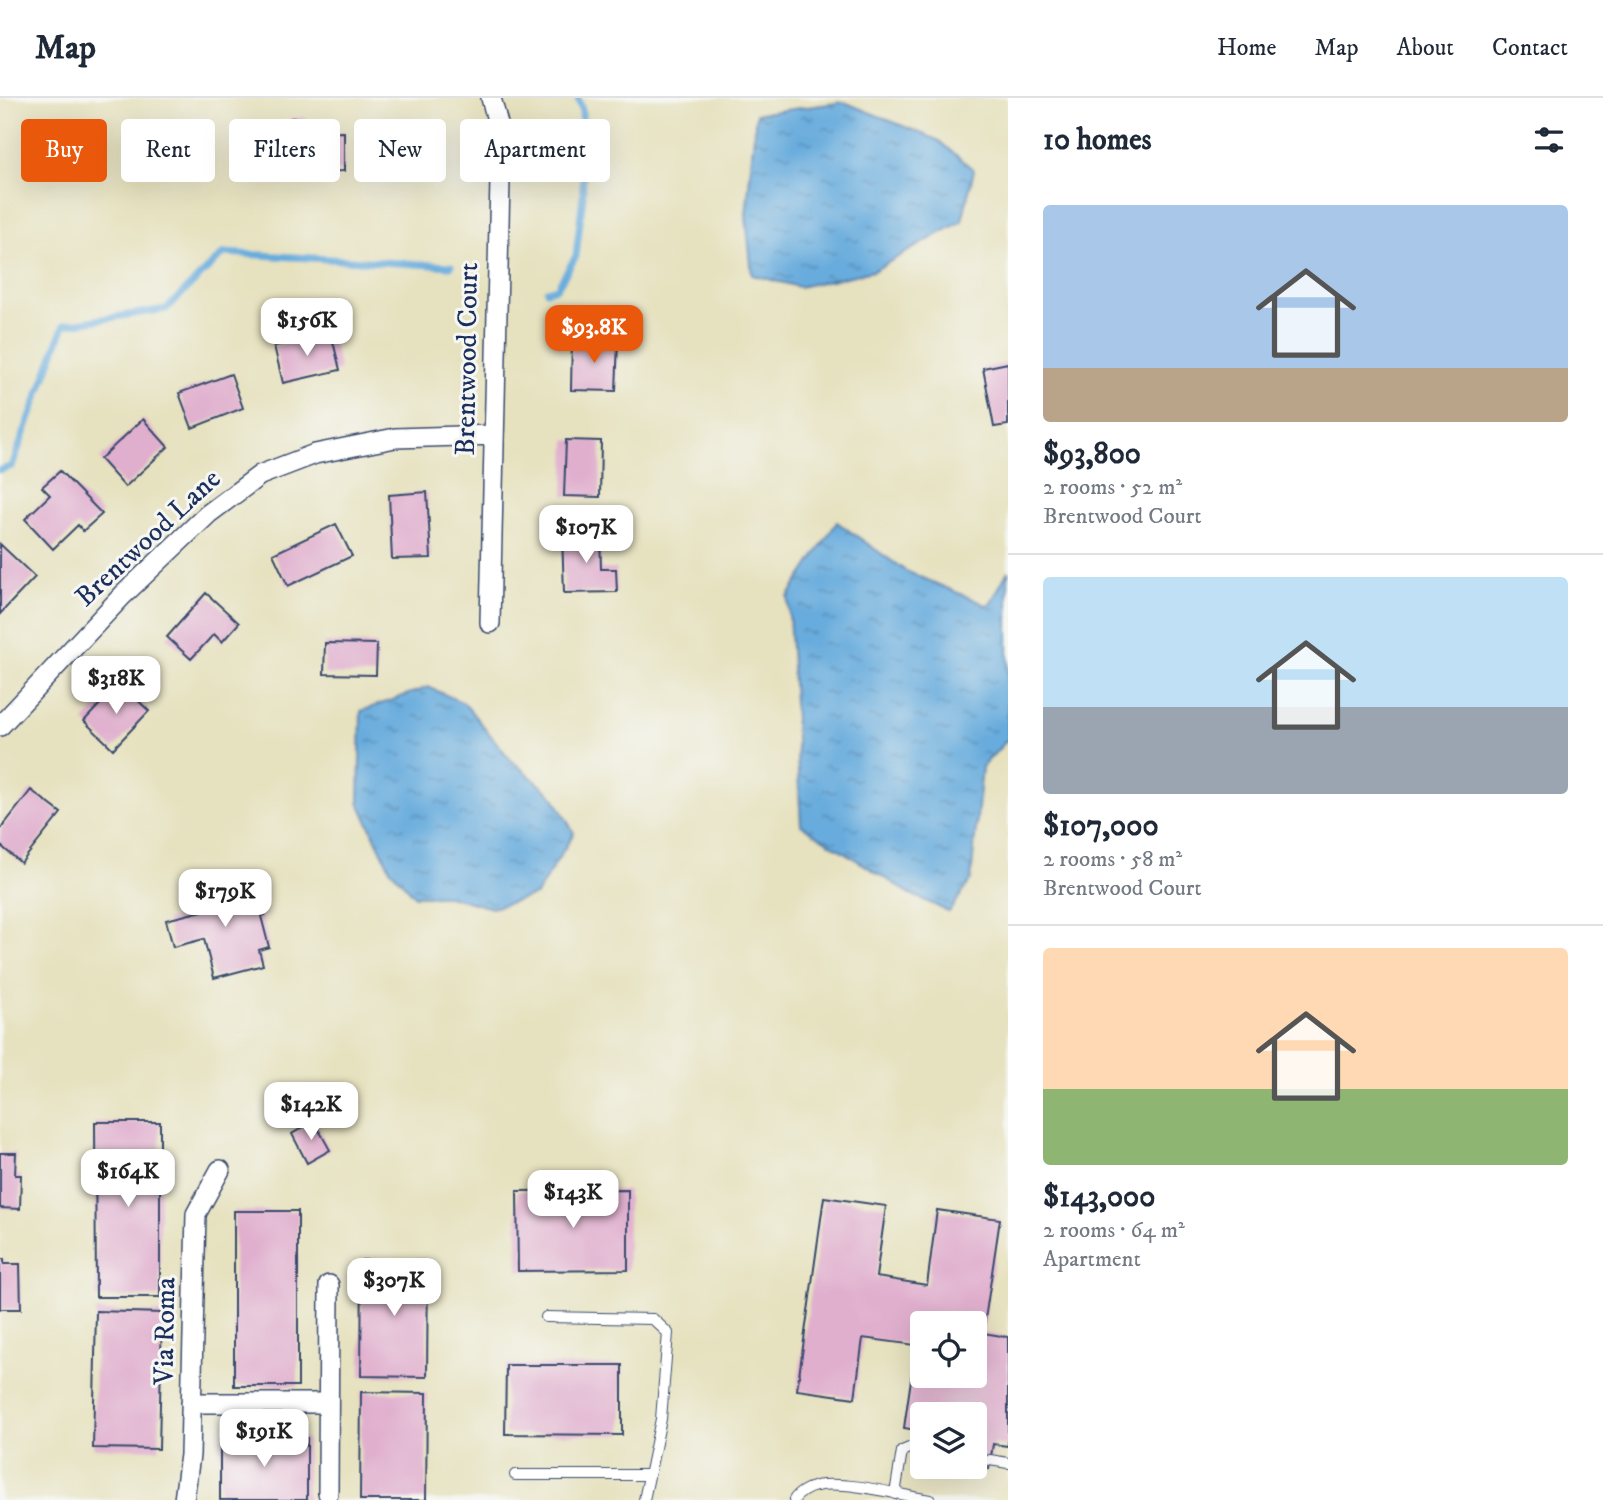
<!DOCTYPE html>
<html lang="en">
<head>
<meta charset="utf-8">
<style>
	:root { --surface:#fff; --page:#f2f2f3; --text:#1f2937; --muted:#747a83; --line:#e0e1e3; --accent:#ea580c }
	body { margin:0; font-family:"IM FELL DW Pica",serif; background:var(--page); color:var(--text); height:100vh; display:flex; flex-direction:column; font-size:26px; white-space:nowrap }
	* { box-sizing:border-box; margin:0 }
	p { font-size:23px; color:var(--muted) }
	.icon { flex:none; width:38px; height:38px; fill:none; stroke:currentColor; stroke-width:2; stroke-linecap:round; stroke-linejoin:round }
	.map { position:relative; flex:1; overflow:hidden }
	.sheet { display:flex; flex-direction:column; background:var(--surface); width:595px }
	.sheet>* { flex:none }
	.banner { position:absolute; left:21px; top:21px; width:665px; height:63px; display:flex; gap:14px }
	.tools { position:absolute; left:910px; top:1213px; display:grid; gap:14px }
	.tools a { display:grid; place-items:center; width:77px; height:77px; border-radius:7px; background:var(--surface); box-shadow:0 7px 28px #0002; font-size:35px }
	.price { position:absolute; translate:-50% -60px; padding:0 16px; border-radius:14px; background:#fff; color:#222; font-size:23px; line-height:46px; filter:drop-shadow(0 2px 4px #0008) }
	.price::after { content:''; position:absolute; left:50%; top:42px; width:21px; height:16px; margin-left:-10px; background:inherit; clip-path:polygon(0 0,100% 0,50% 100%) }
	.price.on { background:var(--accent); color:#fff }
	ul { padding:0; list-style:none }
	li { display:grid; align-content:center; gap:14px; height:371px; padding:0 35px }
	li+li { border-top:2px solid var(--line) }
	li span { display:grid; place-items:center; height:217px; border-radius:7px; color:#555 }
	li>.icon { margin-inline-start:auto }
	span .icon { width:126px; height:126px; fill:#fffc; stroke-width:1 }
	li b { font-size:30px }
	h2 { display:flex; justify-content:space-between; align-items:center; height:84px; padding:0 35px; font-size:30px }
	.pill { padding:0 24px; border-radius:7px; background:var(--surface); box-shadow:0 7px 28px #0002; font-size:24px; line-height:63px }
	.pill.on { background:var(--accent); color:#fff }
	header { display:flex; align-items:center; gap:42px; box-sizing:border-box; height:98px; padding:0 35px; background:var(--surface); border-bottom:2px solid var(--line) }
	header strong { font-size:33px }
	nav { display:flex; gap:38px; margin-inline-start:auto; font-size:24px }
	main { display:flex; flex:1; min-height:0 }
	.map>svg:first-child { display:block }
	.water { fill:url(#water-ripples); stroke:#426e9e; stroke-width:2 }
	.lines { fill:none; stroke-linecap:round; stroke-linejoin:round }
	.stream { stroke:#68acdd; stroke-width:7 }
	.building { fill:#e0afce; fill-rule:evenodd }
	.lane-casing { stroke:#394a6c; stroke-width:12 }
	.street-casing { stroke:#394a6c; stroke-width:22 }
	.lane { stroke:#fff; stroke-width:10 }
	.street { stroke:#fff; stroke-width:19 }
	.labels { text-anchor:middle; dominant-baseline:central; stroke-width:6; stroke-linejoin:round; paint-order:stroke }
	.street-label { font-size:28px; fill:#1b2f5e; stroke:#f6f6f2 }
</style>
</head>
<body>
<header>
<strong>Map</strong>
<nav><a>Home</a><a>Map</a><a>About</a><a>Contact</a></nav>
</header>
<main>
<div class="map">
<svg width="1008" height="1402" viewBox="0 0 1008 1402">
	<defs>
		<pattern id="water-ripples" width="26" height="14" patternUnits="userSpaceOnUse" patternTransform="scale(1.75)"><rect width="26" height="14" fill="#68acdd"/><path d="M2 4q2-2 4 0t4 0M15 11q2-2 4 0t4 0" fill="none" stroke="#558cb6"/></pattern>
	</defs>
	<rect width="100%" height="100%" fill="#f6f6f2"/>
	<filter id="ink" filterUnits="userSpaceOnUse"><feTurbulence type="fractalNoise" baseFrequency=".0143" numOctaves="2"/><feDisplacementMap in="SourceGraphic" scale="14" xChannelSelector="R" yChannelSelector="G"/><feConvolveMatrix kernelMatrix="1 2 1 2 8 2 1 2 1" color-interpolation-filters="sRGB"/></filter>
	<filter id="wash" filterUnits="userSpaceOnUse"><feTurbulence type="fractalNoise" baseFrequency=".00686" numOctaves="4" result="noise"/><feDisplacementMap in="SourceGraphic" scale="28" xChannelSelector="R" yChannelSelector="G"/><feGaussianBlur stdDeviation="1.57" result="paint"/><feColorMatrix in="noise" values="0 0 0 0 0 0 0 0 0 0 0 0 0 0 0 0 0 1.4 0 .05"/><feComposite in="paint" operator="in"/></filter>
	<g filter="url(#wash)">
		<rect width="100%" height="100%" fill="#e6e1be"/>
		<!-- water -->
		<path class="water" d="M844,4L938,42L974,72L962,123L873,173L799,189L752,177L746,118L756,16Z
			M837,424L906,473L989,508L1008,473V641L982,669L971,782L949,814L909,795L801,727L788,499Z
			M428,589L464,605L510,661L553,698L574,735L536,797L492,810L448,798H415L390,771L359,705L361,613Z"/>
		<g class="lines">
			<!-- stream -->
			<path class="stream" d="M547,193L557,190L576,158L583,98L582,12L578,0
				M0,372L12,368L64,227L166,211L224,155L451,168"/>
		</g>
		<g id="blocks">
			<!-- building -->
			<path class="building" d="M291,20H306V35L344,34V73L273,75L272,36L291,35Z
				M331,235L340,272L283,285L274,248Z
				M572,242L618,243L616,293L571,292Z
				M1008,265V327L994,329L983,270Z
				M231,276L243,310L192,330L179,295Z
				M143,321L168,349L125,389L100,361Z
				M566,342L601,343L600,399L564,398Z
				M60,373L102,416L83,433L78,427L53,451L25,421L50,397L42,389Z
				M427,394L431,460L392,461L389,397Z
				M336,426L352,458L288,488L273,456Z
				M600,435L601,471H616L617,494L564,495L562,436Z
				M0,446L35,479L0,516Z
				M206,495L239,525L222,544L214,536L191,561L167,539Z
				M325,545L377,546L376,577L324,576Z
				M120,585L149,613L113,651L84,623Z
				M31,692L61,715L21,765L0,747V732Z
				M225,782L229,798L259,791L265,817L261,818L269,849L259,852L263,867L214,880L204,841L173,849L166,822L202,813L196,790Z
				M314,1023L330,1052L307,1065L292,1036Z
				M95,1024H160V1199H96Z
				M0,1055H16L15,1077H21L20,1111L0,1110Z
				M628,1092V1172L518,1173L517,1093Z
				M824,1099L886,1108L876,1179L927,1187L937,1112L1000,1121L983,1235L1008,1239V1348L993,1346L989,1371L975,1369V1316H922V1333L904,1330L916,1247L863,1240L855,1300L797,1292ZM922,1225H975V1278H922Z
				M234,1113H298V1288H234Z
				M0,1161H4V1166H20L21,1211H0Z
				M362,1162L428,1163L427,1279L361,1278Z
				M96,1213L162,1215L159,1351L93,1350Z
				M506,1267H622V1337L505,1336Z
				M361,1294L427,1295L426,1402H360Z
				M220,1340H307V1402H220Z"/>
		</g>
	</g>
	<g filter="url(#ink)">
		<use href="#blocks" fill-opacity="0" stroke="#394a6c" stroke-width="2"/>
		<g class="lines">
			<!-- lane casing -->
			<g class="lane-casing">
				<path id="lane" d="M546,1219L653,1221L668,1235L661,1321L644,1402
					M990,1362L1008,1365
					M515,1377H649
					M895,1396L902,1353L916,1347L922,1348
					M794,1402C798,1395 808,1390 816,1388C845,1382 900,1397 930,1402"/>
			</g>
			<!-- street casing -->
			<g class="street-casing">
				<path id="street" d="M490,525L501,37L491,0
					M0,628L123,497L208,416L260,377L315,356L395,340L493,337
					M191,1305H328
					M328,1395L329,1187
					M184,1402L190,1357L196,1116L220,1072"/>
			</g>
			<!-- lane -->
			<use href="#lane" class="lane"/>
			<!-- street -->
			<use href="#street" class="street"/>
		</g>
	</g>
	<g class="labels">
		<!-- street labels -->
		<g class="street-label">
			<text transform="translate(467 261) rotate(-89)">Brentwood Court</text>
			<text transform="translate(148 440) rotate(-43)">Brentwood Lane</text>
			<text transform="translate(165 1233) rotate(-89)">Via Roma</text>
		</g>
	</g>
</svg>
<div class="tools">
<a><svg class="icon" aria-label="locate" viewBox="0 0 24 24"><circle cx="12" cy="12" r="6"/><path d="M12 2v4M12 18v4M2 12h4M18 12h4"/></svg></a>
<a><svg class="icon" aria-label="layers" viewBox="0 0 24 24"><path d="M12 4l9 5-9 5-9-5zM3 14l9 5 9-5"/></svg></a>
</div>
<b class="price" style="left:307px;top:260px">$156K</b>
<b class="price on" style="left:594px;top:267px">$93.8K</b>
<b class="price" style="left:586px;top:467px">$107K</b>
<b class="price" style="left:116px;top:618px">$318K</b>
<b class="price" style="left:225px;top:831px">$179K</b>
<b class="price" style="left:311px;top:1044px">$142K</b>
<b class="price" style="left:128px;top:1111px">$164K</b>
<b class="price" style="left:573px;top:1132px">$143K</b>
<b class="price" style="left:394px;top:1220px">$307K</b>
<b class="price" style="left:264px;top:1371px">$191K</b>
<div class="banner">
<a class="pill on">Buy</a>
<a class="pill">Rent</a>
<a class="pill">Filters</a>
<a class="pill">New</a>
<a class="pill">Apartment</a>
</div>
</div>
<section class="sheet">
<h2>10 homes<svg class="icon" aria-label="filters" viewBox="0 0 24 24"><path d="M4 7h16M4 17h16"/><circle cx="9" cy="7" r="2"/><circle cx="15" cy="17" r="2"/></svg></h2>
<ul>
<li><span style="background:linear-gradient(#a9c7e8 75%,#b9a48a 0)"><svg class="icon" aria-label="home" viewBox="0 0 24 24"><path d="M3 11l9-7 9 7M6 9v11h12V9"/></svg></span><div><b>$93,800</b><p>2 rooms · 52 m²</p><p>Brentwood Court</p></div></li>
<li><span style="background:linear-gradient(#bfe0f5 60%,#9aa5b1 0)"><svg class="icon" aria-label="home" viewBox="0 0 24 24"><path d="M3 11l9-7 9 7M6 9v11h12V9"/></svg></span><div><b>$107,000</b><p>2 rooms · 58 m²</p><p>Brentwood Court</p></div></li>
<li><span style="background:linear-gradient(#ffd9b3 65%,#8fb573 0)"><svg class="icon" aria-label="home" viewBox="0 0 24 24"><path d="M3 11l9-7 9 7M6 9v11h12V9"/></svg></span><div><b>$143,000</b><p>2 rooms · 64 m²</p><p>Apartment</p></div></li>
</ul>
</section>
</main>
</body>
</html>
